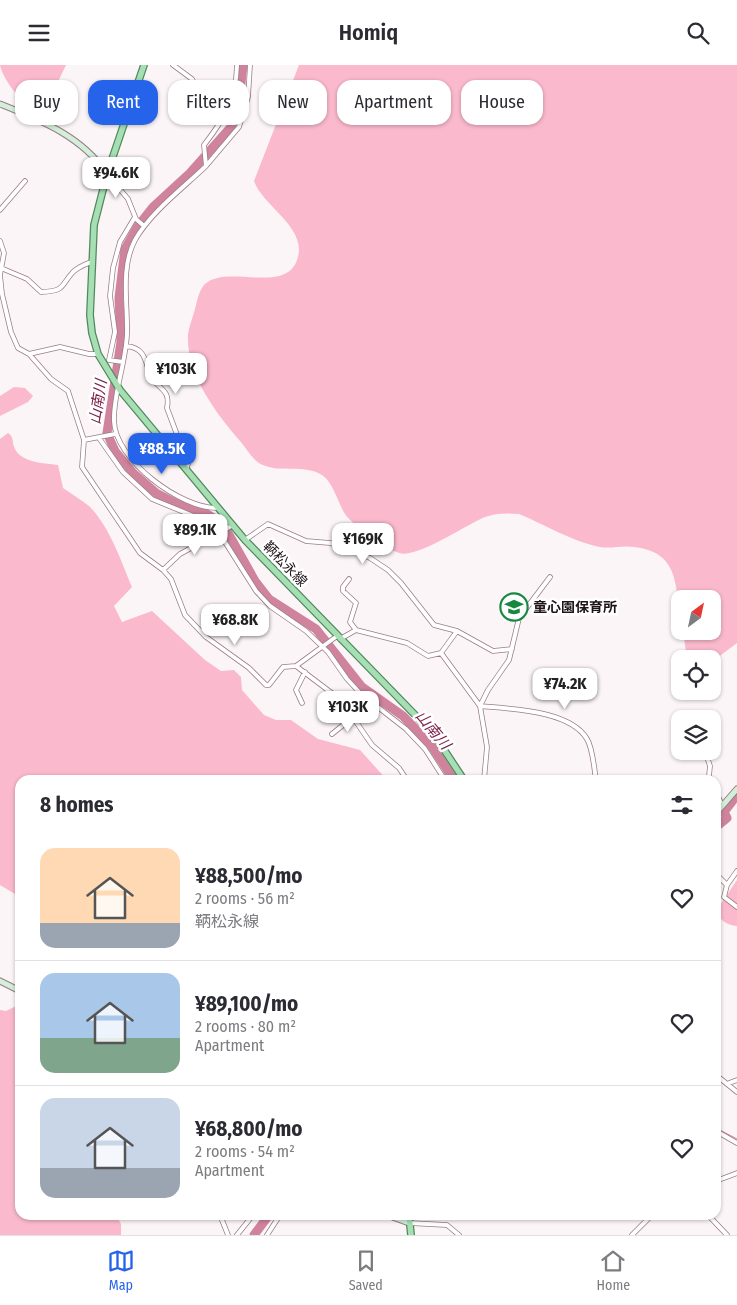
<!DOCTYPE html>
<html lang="en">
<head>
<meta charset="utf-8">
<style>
	:root { --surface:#fff; --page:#f7f7f7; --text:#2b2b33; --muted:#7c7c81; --line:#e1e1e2; --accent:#2563eb }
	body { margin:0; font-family:"Fira Sans Condensed","Noto Sans JP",sans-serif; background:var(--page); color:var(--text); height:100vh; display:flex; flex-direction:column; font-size:19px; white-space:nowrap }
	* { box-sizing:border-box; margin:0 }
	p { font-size:16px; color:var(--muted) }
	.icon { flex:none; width:28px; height:28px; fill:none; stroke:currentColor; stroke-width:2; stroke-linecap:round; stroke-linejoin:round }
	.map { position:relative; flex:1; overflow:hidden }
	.drawer { position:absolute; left:15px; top:710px; width:706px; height:445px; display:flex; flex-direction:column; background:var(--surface); border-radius:15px; box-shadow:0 1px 4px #0004 }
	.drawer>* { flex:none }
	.hud { position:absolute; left:15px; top:15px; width:708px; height:45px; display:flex; gap:10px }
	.needle { width:32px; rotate:33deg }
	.buttons { position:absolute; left:671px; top:525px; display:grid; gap:10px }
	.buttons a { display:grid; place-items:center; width:50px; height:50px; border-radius:10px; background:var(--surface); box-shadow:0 1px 4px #0004; font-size:25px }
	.price { position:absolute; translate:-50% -42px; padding:0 11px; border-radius:10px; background:#fff; color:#222; font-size:16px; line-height:32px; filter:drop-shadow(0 1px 2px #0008) }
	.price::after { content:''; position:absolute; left:50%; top:30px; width:15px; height:11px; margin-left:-8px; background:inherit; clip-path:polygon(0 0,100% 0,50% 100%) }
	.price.selected { background:var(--accent); color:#fff }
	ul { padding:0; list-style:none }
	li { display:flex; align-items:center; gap:15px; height:125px; padding:0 25px }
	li+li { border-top:1px solid var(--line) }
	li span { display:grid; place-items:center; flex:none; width:140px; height:100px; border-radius:15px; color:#555 }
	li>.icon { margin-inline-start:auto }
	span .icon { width:60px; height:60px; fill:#fffc; stroke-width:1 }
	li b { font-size:21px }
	h2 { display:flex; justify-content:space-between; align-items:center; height:60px; padding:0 25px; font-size:21px }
	.pill { padding:0 18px; border-radius:15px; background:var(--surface); box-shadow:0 1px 4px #0004; font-size:18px; line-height:45px }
	.pill.selected { background:var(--accent); color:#fff }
	header { display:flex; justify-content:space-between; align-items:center; height:65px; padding:0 25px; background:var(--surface); font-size:22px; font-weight:600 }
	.tab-bar { display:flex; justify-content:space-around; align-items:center; height:70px; border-top:1px solid var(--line); background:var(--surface); font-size:14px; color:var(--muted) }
	.tab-bar a { display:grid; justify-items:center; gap:2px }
	.tab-bar .selected { color:var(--accent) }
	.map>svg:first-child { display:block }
	.green { fill:#fab9cd }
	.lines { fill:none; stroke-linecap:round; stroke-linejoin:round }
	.stream { stroke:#d0839d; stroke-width:1 }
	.river { stroke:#d0839d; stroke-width:9 }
	.street-casing { stroke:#9a7d86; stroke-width:5.5 }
	.secondary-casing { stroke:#9a7d86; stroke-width:7 }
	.primary-casing { stroke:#4f895c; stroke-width:8 }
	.street { stroke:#fff; stroke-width:4 }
	.secondary { stroke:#d2efd9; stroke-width:5 }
	.primary { stroke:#a6dfb3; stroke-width:5.5 }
	.labels { text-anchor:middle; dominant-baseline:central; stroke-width:5; stroke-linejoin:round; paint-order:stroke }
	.street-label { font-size:14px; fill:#1e1316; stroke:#fff }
	.poi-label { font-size:14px; font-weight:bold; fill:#1e1316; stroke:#fff; text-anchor:start }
	.water-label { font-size:15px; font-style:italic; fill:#7b2047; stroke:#fff }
</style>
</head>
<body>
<header><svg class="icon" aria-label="menu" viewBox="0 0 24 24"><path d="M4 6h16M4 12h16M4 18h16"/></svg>Homiq<svg class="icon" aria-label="search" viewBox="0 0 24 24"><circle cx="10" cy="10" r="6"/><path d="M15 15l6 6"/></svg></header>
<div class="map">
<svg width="737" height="1170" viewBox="0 0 737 1170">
	<rect width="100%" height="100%" fill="#fcf5f7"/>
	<!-- green -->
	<path class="green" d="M0,0H66L44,46L40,48C25,44 3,15 0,0Z
		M299,0H737V578L713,596L712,594H687L683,566H712V534H680V549C675,516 677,487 634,482C623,480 611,484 600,482C574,477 543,459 519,449C507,448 496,448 485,452C467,459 417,494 399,488C387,484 352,460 345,449C338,438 333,417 322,410C305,399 281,408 263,400C253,396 247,384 240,376C216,348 186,309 188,270C189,261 193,252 195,244C197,236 199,226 204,220C225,198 285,230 297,195C309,163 263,142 254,116Z
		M14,322L25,323L33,331L28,337L0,351V331Z
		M8,368C14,372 12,376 14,382C20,398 44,398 58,400L63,423C72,429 81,435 89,441C110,462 121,496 132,522L114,541L122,557L152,546L205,595L221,606L234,605L241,612L242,625L264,650L276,655H291L318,674L360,685L387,715H20V832L0,820V374Z
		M737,815V861C727,860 721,856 716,846Z
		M20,939V1150H116L121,1159V1170H0V945L6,946Z"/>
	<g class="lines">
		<!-- stream -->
		<path class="stream" d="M716,1063L737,1074"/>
		<!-- river -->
		<path class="river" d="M243,0L238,45L231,62L190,108L153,142L138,161L125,184L119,233L121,277L107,368L115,386L133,408L156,428L175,438L204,447L223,459L255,516L269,534L316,564L362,622L403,651L431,680L454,715
			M716,762L727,753L724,747L737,730
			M254,1170L269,1150"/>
		<!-- street casing -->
		<g class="street-casing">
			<path id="street" d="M173,0L192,14L201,32L211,38L226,52
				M206,101L239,62L248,32L250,0
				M107,109L128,134L136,154L144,161
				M0,145L25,116
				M0,176L4,188L0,210L2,229L11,267L18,283L29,289L51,314L68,326L84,375L82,402L140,488L163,505L171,514L185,550L206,572L249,603L266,620H269L283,602L296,601L337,571
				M1,203L27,214L41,227C66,226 60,221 73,207C78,202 86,199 91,197
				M126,281C150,283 144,304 154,316C163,326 170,327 167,343L188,399L186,404
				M29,289L60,282L89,289H98
				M123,297L109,295L115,267L110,231L113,203L120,177L135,152
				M99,373L123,407L152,434L208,457L225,477L256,526L270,541L306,566L328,587L347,614L360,628L406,664L425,684L445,715
				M84,375L115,369
				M218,443C181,444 115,395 114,356C113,330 126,297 127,269C128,239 120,203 135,175C151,147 182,124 206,101L204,80C225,53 236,35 237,0
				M245,475L268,459L306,476L330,478L350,483L370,493L388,505L401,518L434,560L457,566L493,586L512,584
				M163,505L180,489L233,460
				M550,512L519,553L509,595L488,625L480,641C510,644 570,645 587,674C593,684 594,703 596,715
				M349,514L343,522V526L356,538L350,557L356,565
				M340,574L356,565L407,578L428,591L441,588L457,566
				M441,588L480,641L487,682L484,715
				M296,601L341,635L372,680L399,703L407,715
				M302,638L296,625L305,607
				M332,669L353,652
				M705,686L710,701L709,711L711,715
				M716,727L722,740
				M716,809L727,820L737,806
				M727,820L724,832L737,842
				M716,1010L737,1027
				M729,1018L737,1015
				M716,1066L737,1078
				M716,1116L737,1108
				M220,1150L228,1170
				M708,1150L727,1170
				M409,1158L447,1160L459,1170
				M237,1170L253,1150
				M267,1170L280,1150
				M632,1170L652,1150"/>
		</g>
		<!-- secondary casing -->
		<g class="secondary-casing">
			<path id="secondary" d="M0,39C40,55 82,71 107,109
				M716,748L737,724
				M0,916L20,926
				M387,1150L409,1158"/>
		</g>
		<!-- primary casing -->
		<g class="primary-casing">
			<path id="primary" d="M144,0L107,109L94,160L90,250L92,268L98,289L120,325L245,475L419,654L437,674L464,715
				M409,1150L411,1170"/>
		</g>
		<!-- street -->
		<use href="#street" class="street"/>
		<!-- secondary -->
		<use href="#secondary" class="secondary"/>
		<!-- primary -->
		<use href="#primary" class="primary"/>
	</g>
	<!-- icons -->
	<defs>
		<g id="school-ring" transform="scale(1.4375)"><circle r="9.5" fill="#fff" stroke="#178840" stroke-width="1.5"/><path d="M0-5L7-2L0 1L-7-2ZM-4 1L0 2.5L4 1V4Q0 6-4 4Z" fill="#178840"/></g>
	</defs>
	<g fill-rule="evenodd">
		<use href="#school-ring" x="514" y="542"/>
	</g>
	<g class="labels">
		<!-- street labels -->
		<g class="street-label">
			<text transform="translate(285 499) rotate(46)">鞆松永線</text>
		</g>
		<!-- poi labels -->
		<g class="poi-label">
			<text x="533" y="542">童心園保育所</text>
		</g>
		<!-- water labels -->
		<g class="water-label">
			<text transform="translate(98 337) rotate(-81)">山南川</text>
			<text transform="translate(433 665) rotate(50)">山南川</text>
		</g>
	</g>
</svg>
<div class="buttons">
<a><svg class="needle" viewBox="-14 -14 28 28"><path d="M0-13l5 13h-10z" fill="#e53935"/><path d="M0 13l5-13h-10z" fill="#7c7c81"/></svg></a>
<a><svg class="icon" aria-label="locate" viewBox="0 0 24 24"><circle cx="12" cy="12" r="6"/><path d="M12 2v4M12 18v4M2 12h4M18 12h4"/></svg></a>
<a><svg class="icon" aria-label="layers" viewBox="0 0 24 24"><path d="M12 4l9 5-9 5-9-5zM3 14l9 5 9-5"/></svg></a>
</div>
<b class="price" style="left:116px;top:134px">¥94.6K</b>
<b class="price" style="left:176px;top:330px">¥103K</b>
<b class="price selected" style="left:162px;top:410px">¥88.5K</b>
<b class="price" style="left:195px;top:491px">¥89.1K</b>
<b class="price" style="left:363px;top:500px">¥169K</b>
<b class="price" style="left:235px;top:581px">¥68.8K</b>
<b class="price" style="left:565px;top:645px">¥74.2K</b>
<b class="price" style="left:348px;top:668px">¥103K</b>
<div class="hud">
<a class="pill">Buy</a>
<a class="pill selected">Rent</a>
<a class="pill">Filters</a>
<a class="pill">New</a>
<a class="pill">Apartment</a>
<a class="pill">House</a>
</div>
<section class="drawer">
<h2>8 homes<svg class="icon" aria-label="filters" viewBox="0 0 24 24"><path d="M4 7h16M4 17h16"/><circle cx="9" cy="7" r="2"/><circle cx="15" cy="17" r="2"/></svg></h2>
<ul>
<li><span style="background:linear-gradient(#ffd9b3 75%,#9aa5b1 0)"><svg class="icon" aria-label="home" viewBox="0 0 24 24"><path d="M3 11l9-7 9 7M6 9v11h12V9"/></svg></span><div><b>¥88,500/mo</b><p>2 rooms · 56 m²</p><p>鞆松永線</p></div><svg class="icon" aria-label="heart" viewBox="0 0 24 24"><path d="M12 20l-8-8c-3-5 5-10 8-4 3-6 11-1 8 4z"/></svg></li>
<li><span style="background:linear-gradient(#a9c7e8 65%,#7fa58c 0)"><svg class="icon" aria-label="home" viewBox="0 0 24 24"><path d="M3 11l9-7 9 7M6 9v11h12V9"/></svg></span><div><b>¥89,100/mo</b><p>2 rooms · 80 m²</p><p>Apartment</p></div><svg class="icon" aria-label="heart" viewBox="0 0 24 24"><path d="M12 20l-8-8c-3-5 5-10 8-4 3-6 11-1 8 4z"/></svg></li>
<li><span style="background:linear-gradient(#c9d6e8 70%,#9aa5b1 0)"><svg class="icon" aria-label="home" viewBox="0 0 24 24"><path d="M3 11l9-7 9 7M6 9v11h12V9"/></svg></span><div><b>¥68,800/mo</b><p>2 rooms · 54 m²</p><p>Apartment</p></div><svg class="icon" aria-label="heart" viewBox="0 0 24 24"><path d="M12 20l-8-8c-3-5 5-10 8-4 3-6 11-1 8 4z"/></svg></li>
</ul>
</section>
</div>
<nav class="tab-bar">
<a class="selected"><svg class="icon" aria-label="map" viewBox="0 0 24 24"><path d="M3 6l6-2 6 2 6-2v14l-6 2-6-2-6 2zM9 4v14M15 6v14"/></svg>Map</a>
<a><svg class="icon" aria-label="saved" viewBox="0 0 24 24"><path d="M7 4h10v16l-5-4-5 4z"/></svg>Saved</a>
<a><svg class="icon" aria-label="home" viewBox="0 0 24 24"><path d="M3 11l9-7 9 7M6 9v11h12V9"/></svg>Home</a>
</nav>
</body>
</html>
